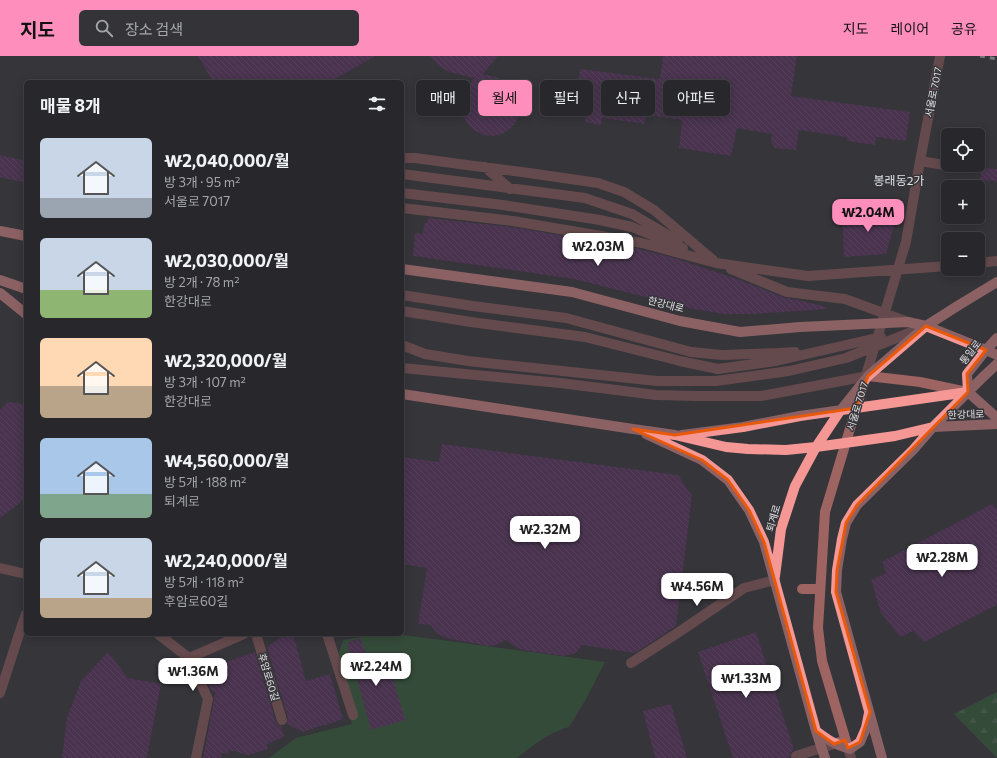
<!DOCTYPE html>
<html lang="ko">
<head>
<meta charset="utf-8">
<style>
	:root { --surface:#28282c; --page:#343438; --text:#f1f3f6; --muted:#a5a6a9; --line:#444448; --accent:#fe8ebc }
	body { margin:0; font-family:Commissioner,"Noto Sans KR",sans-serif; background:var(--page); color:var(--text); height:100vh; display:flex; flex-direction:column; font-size:15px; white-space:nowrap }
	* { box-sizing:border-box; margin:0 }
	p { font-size:13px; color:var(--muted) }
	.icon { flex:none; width:22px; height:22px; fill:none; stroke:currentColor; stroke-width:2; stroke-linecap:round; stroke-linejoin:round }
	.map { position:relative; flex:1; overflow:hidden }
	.side { position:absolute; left:24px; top:24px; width:380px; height:556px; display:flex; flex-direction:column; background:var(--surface); border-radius:6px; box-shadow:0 2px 10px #0003,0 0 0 1px var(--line) }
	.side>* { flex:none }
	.top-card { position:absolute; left:416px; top:24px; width:380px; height:36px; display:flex; gap:8px }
	.fabs { position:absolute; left:941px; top:72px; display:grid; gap:8px }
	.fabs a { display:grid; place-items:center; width:44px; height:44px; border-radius:6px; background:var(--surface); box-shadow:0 2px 10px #0003,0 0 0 1px var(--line); font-size:20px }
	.price { position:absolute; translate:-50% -34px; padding:0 9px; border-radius:8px; background:#fff; color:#222; font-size:13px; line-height:26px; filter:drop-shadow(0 1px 2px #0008) }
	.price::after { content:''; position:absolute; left:50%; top:24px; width:12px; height:9px; margin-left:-6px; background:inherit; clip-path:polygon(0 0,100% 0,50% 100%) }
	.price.current { background:var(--accent); color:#111 }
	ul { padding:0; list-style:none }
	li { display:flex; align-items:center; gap:12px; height:100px; padding:0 16px }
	li span { display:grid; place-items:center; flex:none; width:112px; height:80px; border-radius:6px; color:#555 }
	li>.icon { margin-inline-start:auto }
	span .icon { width:48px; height:48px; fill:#fffc; stroke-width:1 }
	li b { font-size:17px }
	h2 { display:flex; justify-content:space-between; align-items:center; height:48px; padding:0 16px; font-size:17px }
	.tag { padding:0 14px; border-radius:6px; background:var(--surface); box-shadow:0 2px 10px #0003,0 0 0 1px var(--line); font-size:14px; line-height:36px }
	.tag.current { background:var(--accent); color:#111 }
	header { display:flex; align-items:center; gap:24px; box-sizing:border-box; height:56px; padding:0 20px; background:var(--accent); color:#111 }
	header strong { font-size:19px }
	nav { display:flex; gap:22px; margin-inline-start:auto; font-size:14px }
	.search { width:280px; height:36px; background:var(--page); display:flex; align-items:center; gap:10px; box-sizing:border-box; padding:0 14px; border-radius:6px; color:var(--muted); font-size:15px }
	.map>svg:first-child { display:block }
	.forest { fill:url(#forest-firs) }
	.garden { fill:#37673b }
	.building { fill:url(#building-back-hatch) }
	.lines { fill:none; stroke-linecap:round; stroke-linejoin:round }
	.minor { stroke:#9d6462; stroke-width:10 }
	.major { stroke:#f59895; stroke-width:10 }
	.rail { stroke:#cdcdd0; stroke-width:3; stroke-dasharray:5 5; stroke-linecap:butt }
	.marked { fill:none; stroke:#e8590c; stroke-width:3; stroke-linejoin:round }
	.labels { text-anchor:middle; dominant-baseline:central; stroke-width:3; stroke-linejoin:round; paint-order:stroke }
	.street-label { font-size:10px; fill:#e0e0e3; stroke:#35353a }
	.quarter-label { font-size:12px; fill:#dfe0e5; stroke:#35353a }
</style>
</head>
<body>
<header>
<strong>지도</strong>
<div class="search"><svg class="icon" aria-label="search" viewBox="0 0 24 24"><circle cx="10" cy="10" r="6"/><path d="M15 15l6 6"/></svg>장소 검색</div>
<nav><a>지도</a><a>레이어</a><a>공유</a></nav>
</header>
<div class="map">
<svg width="997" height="702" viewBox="0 0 997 702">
	<defs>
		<pattern id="forest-firs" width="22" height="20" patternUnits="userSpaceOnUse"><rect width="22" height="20" fill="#37673b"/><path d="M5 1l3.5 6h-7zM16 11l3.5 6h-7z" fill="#547c57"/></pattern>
		<pattern id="building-back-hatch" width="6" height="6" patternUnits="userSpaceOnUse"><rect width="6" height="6" fill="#623168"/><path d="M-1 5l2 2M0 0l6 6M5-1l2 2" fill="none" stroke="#784f7d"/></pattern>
	</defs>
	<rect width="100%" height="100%" fill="#35353a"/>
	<!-- forest -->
	<path class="forest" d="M997,636V702L954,658Z"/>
	<!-- garden -->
	<path class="garden" d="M403,579L605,606L586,643L569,671C546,678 535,688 517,702H269L296,682L352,668L334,612L343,584L369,580Z"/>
	<!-- building -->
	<path class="building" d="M198,0H375L330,26H213Z
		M429,0H498L483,18L503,23L511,29L517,36L520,45V55L517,64L511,72L502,78L493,80L483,79L474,74L467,67L463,59L462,49L464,40L474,22L449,16L441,11Z
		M663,0H797L791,40L910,56L906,85L876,81L875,89L847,85V81L799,74L796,94L775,92L771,86L772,78L737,72L731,100L679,92L682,64L646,59L645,68L602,62L601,69L585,66L588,48L575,46L580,13L660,23Z
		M0,99L26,105V127L0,121Z
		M982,112L997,113V125L980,124Z
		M877,155L898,157L886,198L844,201L842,158Z
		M428,162L512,171L635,192L678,203L740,224L785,242L799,244L826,251V253L755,258H724L693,253L574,223L413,200L415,177L423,178L424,168L428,165Z
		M8,346L22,348L26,353V442L0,462V354Z
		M442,388L678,419L692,440L676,570L635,597L582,589L576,597L564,600L522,594L514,590L506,584L496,589L489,590L445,582L435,576L431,569L418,568L427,512L402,508V401L439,406Z
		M992,448L997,453V549L924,586L913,575L900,581L881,557L871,524L886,517L882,506Z
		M756,576L794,694L791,696L789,702H733L698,596Z
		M286,578H293L306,625L330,618L343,663L323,670V669L303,676L287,668L288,662L267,591Z
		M360,582L367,601L386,596L405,664L371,674L347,587Z
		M108,596L128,622L161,628L147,702H62L67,662L81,625Z
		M255,596L276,666L278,669L281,670L284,681L267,688L268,693L248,699L229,694L228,698L222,697L221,702H203L214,644L215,636L211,634L209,630L223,607Z
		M671,648L687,702H655L643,655Z"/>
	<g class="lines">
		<!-- minor -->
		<path class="minor" d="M402,102H415L467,109L529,117L598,127L624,136L654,154L713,204
			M920,105L944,109
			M485,111L510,133
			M402,118L585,142L632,158L678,185
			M402,137L503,149L600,164L632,171L683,192
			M402,152L513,165L642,187L716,207L808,220L948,210
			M978,207L997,205
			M731,213L787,236L845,243L908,266
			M402,239L473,250L566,262L691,296L722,299L778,297L795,296
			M402,255L471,266L585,281L680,305L718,313L776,305L881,281
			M402,289L425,298L468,305L657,325H716L789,315L846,302L924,271
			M402,312L560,327L656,339L696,340H761L868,320L920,326L967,336
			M0,512L26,518
			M802,533H820
			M158,578L189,602L208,643L196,702
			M256,578L282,664
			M327,578L353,659
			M189,602L244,578
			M631,607L676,578L744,532L775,524
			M0,637L22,569L26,558
			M796,700L840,686
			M851,702L822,605L818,572L825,456L906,186L920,105L940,0"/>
		<!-- major -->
		<path class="major" d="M0,175L26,180
			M402,213L572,236L680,265L740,276L800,271L908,266L926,270L986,294L997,299
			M0,224L26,233
			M0,237L26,258
			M997,282L986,294L967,318L968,336L997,362
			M402,338L633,373L675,379L726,391L748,393L786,394L816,391L895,380L933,371L997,368
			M646,378L702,404L728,424L749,454L764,486L816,675L825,702
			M682,379L743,371L800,360L968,336
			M775,520L781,473L795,430L816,391L840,355L868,320L926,270L959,249L997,226
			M816,675C828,684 835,689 850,693L860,686L866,672L869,657
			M882,702L836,536L837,514L842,483L846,467L857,449L913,394L933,371L983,321L997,308"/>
		<!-- rail -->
		<path class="rail" d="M980,0L997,3"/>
	</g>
	<!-- marked area -->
	<path d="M0 0H997V702H0ZM926,270L986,294L967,318L968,336L857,449L846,467L837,514L836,536L870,656L860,686L848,692L845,684L834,688L816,675L764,486L749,454L728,424L702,404L633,373L675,379L856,352L868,320Z" fill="#35353a" fill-opacity=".55" fill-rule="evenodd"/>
	<path class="marked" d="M926,270L986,294L967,318L968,336L857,449L846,467L837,514L836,536L870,656L860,686L848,692L845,684L834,688L816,675L764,486L749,454L728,424L702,404L633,373L675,379L856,352L868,320Z"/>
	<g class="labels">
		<!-- street labels -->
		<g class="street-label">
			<text transform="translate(933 36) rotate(-79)">서울로 7017</text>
			<text transform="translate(666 248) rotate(14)">한강대로</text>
			<text transform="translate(970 296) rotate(-52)">통일로</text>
			<text transform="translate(857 350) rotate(-73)">서울로 7017</text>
			<text transform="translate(966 358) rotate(-2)">한강대로</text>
			<text transform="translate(773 462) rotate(-74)">퇴계로</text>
			<text transform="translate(269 621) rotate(73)">후암로60길</text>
		</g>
		<!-- quarter labels -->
		<g class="quarter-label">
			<text x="899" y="124">봉래동2가</text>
		</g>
	</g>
</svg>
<div class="fabs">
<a><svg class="icon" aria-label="locate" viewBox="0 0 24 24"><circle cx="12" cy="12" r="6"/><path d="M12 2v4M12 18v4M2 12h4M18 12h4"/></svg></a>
<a>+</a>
<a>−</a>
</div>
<b class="price current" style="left:868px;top:177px">₩2.04M</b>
<b class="price" style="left:598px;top:211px">₩2.03M</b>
<b class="price" style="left:545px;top:494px">₩2.32M</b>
<b class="price" style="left:942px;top:522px">₩2.28M</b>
<b class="price" style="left:697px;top:551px">₩4.56M</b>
<b class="price" style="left:376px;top:631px">₩2.24M</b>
<b class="price" style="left:193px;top:636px">₩1.36M</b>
<b class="price" style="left:746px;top:643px">₩1.33M</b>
<div class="top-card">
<a class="tag">매매</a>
<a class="tag current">월세</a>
<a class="tag">필터</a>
<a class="tag">신규</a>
<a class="tag">아파트</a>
</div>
<section class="side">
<h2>매물 8개<svg class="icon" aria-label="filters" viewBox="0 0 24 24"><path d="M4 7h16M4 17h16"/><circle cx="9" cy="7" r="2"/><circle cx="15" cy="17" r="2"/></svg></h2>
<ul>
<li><span style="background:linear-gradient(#c9d6e8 75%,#9aa5b1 0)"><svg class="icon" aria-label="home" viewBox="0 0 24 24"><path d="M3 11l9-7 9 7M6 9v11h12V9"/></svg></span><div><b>₩2,040,000/월</b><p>방 3개 · 95 m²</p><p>서울로 7017</p></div></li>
<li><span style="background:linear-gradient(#c9d6e8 65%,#8fb573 0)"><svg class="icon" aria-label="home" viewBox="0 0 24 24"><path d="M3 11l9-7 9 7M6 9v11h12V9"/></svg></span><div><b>₩2,030,000/월</b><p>방 2개 · 78 m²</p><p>한강대로</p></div></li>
<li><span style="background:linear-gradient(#ffd9b3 60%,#b9a48a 0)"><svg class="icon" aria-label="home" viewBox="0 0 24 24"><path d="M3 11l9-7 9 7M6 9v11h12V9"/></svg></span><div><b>₩2,320,000/월</b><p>방 3개 · 107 m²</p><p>한강대로</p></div></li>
<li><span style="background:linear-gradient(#a9c7e8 70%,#7fa58c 0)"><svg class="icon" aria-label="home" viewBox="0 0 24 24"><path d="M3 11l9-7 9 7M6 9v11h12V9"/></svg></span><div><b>₩4,560,000/월</b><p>방 5개 · 188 m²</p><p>퇴계로</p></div></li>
<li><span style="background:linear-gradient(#c9d6e8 75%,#b9a48a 0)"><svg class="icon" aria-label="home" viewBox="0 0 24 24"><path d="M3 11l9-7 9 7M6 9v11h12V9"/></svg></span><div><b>₩2,240,000/월</b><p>방 5개 · 118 m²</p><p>후암로60길</p></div></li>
</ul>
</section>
</div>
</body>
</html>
